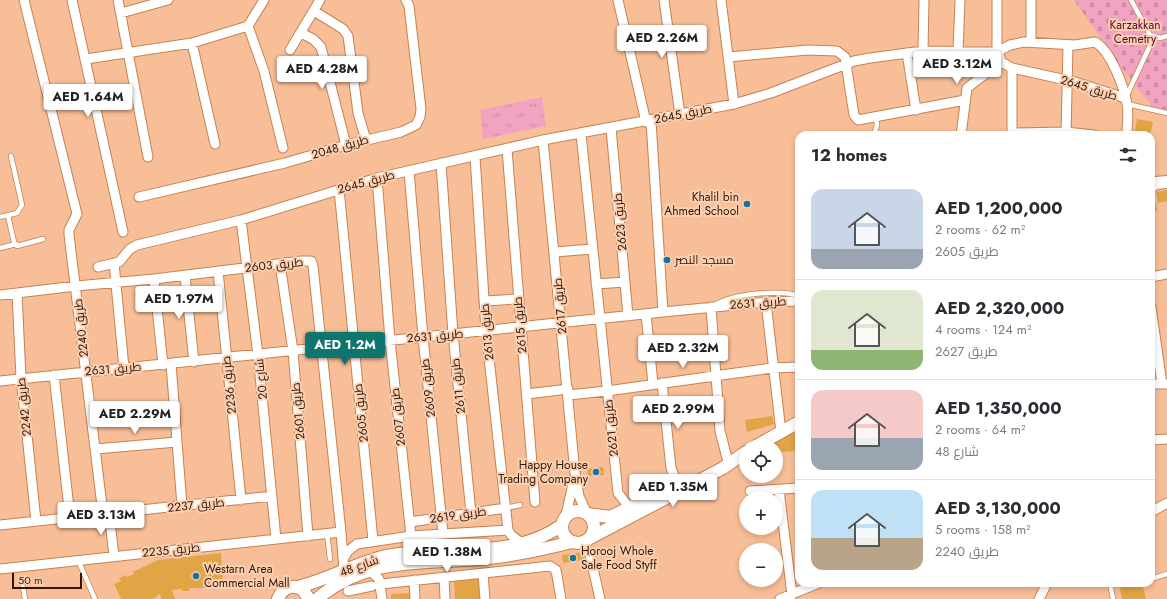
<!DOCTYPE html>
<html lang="en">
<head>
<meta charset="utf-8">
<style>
	:root { --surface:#fff; --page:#f7f7f7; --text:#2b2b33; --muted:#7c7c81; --line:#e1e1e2; --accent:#0f766e }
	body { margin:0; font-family:Jost,Cairo,sans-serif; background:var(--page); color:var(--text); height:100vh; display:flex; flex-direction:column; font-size:15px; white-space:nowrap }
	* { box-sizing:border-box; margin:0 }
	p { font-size:13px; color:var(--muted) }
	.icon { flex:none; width:22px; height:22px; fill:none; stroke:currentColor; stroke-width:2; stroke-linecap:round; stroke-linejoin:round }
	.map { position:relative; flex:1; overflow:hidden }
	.sheet { position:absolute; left:795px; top:131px; width:360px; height:456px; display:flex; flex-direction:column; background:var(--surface); border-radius:12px; box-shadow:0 2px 6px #0003 }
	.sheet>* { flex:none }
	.controls { position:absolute; left:739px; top:439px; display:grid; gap:8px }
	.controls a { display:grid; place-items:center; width:44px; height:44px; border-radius:50%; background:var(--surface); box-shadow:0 2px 6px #0003; font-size:20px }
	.scale { position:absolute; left:12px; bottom:10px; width:70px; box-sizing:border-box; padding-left:4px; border:2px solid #321804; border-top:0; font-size:11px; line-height:14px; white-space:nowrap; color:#321804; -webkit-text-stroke:3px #fbcfb2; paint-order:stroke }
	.price { position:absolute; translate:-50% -34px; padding:0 9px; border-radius:4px; background:#fff; color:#222; font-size:13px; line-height:26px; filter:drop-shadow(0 1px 2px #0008) }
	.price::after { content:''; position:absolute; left:50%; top:24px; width:12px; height:9px; margin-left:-6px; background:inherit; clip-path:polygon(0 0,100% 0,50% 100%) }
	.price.selected { background:var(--accent); color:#fff }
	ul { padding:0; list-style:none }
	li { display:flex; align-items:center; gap:12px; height:100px; padding:0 16px }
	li+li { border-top:1px solid var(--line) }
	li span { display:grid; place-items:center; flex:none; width:112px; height:80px; border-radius:12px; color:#555 }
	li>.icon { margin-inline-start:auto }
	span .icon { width:48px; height:48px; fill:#fffc; stroke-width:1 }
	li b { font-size:17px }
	h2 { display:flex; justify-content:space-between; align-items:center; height:48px; padding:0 16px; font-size:17px }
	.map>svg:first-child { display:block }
	.grass { fill:url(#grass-tufts) }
	.cemetery { fill:url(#cemetery-stones) }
	.building { fill:#e1a546 }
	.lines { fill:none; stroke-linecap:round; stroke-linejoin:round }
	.lane-casing { stroke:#c68251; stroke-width:6 }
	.street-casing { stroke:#c68251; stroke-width:11 }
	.secondary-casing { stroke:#c68251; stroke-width:14 }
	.lane { stroke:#fff; stroke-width:4.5 }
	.street { stroke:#fff; stroke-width:9 }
	.secondary { stroke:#fff; stroke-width:12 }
	.poi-dot { fill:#1073a0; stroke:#fbcfb2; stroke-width:1.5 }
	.labels { text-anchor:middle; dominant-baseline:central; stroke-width:4; stroke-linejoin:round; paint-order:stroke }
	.park-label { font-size:12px; fill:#580832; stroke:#fbcfb2 }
	.street-label { font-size:12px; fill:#321804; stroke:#fbcfb2 }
	.poi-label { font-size:12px; fill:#321804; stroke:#fbcfb2; text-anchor:start }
</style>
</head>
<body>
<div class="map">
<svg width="1167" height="599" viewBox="0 0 1167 599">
	<defs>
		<pattern id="grass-tufts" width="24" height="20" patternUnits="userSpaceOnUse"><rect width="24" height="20" fill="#f2a3c1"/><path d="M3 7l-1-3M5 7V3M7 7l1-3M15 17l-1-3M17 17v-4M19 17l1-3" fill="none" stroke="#d08ca4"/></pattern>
		<pattern id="cemetery-stones" width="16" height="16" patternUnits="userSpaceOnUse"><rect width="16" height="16" fill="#f2a3c1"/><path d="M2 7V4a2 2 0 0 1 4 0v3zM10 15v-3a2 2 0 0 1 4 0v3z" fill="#d08ca4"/></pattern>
	</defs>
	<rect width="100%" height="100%" fill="#f8be97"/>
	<!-- grass -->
	<path class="grass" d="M542,97L546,126L483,139L480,110Z"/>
	<!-- cemetery -->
	<path class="cemetery" d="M1074,0H1167V110L1154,109L1130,79Z"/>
	<!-- building -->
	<path class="building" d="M1137,119L1153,122L1150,135H1134Z
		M1167,190V201L1158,203L1156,192Z
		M1154,194L1157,211H1151V196Z
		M772,416L774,424L747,432L745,420Z
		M799,428V451L776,452V446H770V442Z
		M603,467L604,475L588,476L587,469Z
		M583,552L584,560L563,563L562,555Z
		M221,553L223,584L209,586V588H189V591H182V589L172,590L175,599H161L160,594L153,599H121L114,584L121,581L119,578L126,575L127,577L134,574L133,572L158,560Z
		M478,577L480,599H455L454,578Z
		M1119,583H1142L1146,599H1122Z
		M411,593L412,599H391V594Z"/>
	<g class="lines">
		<!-- lane casing -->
		<g class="lane-casing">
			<path id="lane" d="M1131,0L1150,35L1160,38L1167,36
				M1126,97L1154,37
				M1127,104L1167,113
				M874,135L877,125L876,116
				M8,216L14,242L17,246L43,239
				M0,217L17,213L22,205L11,156
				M0,248L16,244
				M715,305C732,294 780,289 799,296
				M506,508L520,505
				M327,533L330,559
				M428,546H456
				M78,560L95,599
				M1151,579L1167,574
				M1110,583L1113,599
				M23,587L25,599"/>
		</g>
		<!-- street casing -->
		<g class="street-casing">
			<path id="street" d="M24,0L77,214L69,230V235L103,514
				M72,0L123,232
				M118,0L148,157
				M618,0L646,122
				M664,0L680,115
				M721,0L734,104
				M997,0V47L1001,62L1012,68L1075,82L1125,98
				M314,11L343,29L348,36L358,113L366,140
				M121,13L168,0
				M248,26L264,71L283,148
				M301,33L313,39L321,47L346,145
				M1031,42V0
				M192,43L215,144
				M290,50L320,0
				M923,51L924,0
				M958,51L960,0
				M907,53L916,110
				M728,57L808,50L837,51L845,57L854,115L858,120L965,100
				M86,59L192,43L248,26L264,0
				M1012,68V135
				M651,121L663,312
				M611,128L628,316
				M1012,133L1066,132L1094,135
				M581,134L618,493L630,508
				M961,135L967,88L1001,62
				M1066,135L1068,45
				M543,140L575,473L579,496L587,514
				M507,149L535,502
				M475,156L486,331L508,530L511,535L523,544
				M441,163L453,334L471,513
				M409,171L423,337L443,534
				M377,178L390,340L411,536
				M339,189L373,541
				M139,197L285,163L346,145L401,132L416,125L420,117L421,109L409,6L406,0
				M241,220L258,355L276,539
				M555,252L592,249
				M114,263L124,368
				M280,264L293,351L308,536
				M98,267L119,262L130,249L137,245L241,220L377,178L543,140L734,104L771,93L854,61L870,58L923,51L997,52L1010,45L1024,42L1075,45L1095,42C1111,51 1124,87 1127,104C1129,114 1127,125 1127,135
				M218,271L241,500
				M185,276L194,362
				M1151,277L1167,274
				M154,279L163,365
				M596,284L625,282
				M17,293L21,378L36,521
				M0,295L76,286L154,279L302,261H311L313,266L341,532L344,570
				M485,301L518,299
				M766,302L781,432
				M711,307L720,431L727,458
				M1151,307L1162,384
				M646,314L653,384
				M171,364L182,506
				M54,375L70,517
				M0,381L663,312L766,302L799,301
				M662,383L671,468L675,479L678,483
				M1151,384H1167
				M527,394L568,389
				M568,395L607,391L772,368L799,367
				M1151,440L1167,439
				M95,449L177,442
				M779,490L792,595
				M750,491L799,488
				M1151,512L1167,503
				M109,513L114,556
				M565,519L574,480
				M410,522L506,508
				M0,525L272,496
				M582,543L590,555L600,599
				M343,559L348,551L357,544L411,536L508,530
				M0,569L341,532
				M369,570L379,579L382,599
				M483,574L485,599
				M444,577L445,599
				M414,580L415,599
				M381,584L550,566L556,570L561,599
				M348,591L372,586
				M780,599L819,583
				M1039,599L1047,583"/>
		</g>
		<!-- secondary casing -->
		<g class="secondary-casing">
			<path id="secondary" d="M1151,186L1156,183L1167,182
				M756,446L799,422
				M562 527a16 16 0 1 1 32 0a16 16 0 1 1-32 0Z
				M587,514L610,517L650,498
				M590,538L723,468L746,452
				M297,587C328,580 355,563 386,556C444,545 512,561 562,525
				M278,599C282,588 291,584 302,589L309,599
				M317,599C366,557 419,564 479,559C511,556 541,550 572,542"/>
		</g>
		<!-- lane -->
		<use href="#lane" class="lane"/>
		<!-- street -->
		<use href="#street" class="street"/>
		<!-- secondary -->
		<use href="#secondary" class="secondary"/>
	</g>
	<!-- markers -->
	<g class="poi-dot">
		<circle cx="747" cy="204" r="4"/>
		<circle cx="667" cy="260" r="4"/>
		<circle cx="596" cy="472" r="4"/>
		<circle cx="573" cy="558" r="4"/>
		<circle cx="196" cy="576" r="4"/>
	</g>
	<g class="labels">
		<!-- park labels -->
		<g class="park-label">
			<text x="1135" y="25">Karzakkan<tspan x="1135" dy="14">Cemetry</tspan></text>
		</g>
		<!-- street labels -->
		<g class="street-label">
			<text transform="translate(1089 88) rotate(17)">طريق 2645</text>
			<text transform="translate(683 114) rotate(-11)">طريق 2645</text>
			<text transform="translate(340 147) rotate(-16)">طريق 2048</text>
			<text transform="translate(366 182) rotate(-15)">طريق 2645</text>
			<text transform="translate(620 222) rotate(-95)">طريق 2623</text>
			<text transform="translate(274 265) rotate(-6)">طريق 2603</text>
			<text transform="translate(758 303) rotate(-4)">طريق 2631</text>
			<text transform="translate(560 306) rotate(-95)">طريق 2617</text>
			<text transform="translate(520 325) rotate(-95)">طريق 2615</text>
			<text transform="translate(81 328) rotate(-96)">طريق 2240</text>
			<text transform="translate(487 332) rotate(-95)">طريق 2613</text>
			<text transform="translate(435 336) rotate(-5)">طريق 2631</text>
			<text transform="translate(113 369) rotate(-5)">طريق 2631</text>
			<text transform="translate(261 379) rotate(-96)">شارع 20</text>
			<text transform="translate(229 385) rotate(-96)">طريق 2236</text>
			<text transform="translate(458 386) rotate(-96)">طريق 2611</text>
			<text transform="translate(428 388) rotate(-96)">طريق 2609</text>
			<text transform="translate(24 407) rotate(-96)">طريق 2242</text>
			<text transform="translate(298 411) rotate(-95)">طريق 2601</text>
			<text transform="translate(361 413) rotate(-96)">طريق 2605</text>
			<text transform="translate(398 417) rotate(-96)">طريق 2607</text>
			<text transform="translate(611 428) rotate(-96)">طريق 2621</text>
			<text transform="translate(196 505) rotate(-6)">طريق 2237</text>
			<text transform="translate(458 515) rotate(-8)">طريق 2619</text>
			<text transform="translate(171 550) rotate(-6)">طريق 2235</text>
			<text transform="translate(359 566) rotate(-20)">شارع 48</text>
		</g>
		<!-- poi labels -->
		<g class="poi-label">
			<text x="739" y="197" text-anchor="end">Khalil bin<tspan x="739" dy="14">Ahmed School</tspan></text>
			<text x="675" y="260">مسجد النصر</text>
			<text x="588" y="465" text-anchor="end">Happy House<tspan x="588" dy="14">Trading Company</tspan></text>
			<text x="581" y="551">Horooj Whole<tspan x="581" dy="14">Sale Food Styff</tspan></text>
			<text x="204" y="569">Westarn Area<tspan x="204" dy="14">Commercial Mall</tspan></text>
		</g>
	</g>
</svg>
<div class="controls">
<a><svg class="icon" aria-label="locate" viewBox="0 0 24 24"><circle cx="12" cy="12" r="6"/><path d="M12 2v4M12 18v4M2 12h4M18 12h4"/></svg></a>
<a>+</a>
<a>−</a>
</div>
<div class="scale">50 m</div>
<b class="price" style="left:662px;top:59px">AED 2.26M</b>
<b class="price" style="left:957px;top:85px">AED 3.12M</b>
<b class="price" style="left:322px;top:90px">AED 4.28M</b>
<b class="price" style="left:88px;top:118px">AED 1.64M</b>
<b class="price" style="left:179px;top:320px">AED 1.97M</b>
<b class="price selected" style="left:345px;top:366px">AED 1.2M</b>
<b class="price" style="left:683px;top:369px">AED 2.32M</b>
<b class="price" style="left:678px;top:430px">AED 2.99M</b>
<b class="price" style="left:135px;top:435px">AED 2.29M</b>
<b class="price" style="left:673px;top:508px">AED 1.35M</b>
<b class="price" style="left:101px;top:536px">AED 3.13M</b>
<b class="price" style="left:447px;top:573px">AED 1.38M</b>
<section class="sheet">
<h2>12 homes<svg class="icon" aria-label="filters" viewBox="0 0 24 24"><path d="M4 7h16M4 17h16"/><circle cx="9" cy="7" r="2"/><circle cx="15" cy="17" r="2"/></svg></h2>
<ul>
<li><span style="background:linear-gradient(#c9d6e8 75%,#9aa5b1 0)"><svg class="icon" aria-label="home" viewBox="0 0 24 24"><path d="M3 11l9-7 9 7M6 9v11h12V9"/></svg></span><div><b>AED 1,200,000</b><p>2 rooms · 62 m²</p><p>طريق 2605</p></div></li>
<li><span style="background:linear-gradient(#dfe7d0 75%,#8fb573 0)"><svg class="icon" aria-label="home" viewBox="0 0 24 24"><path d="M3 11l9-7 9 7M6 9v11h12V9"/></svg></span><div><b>AED 2,320,000</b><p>4 rooms · 124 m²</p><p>طريق 2627</p></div></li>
<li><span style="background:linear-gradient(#f6c9c9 60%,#9aa5b1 0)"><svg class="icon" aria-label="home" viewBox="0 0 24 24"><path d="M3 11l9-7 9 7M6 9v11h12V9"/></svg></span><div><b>AED 1,350,000</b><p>2 rooms · 64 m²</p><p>شارع 48</p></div></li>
<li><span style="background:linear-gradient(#bfe0f5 60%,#b9a48a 0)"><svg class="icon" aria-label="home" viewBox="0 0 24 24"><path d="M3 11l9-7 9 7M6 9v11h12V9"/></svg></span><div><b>AED 3,130,000</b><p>5 rooms · 158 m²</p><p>طريق 2240</p></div></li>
</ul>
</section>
</div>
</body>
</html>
